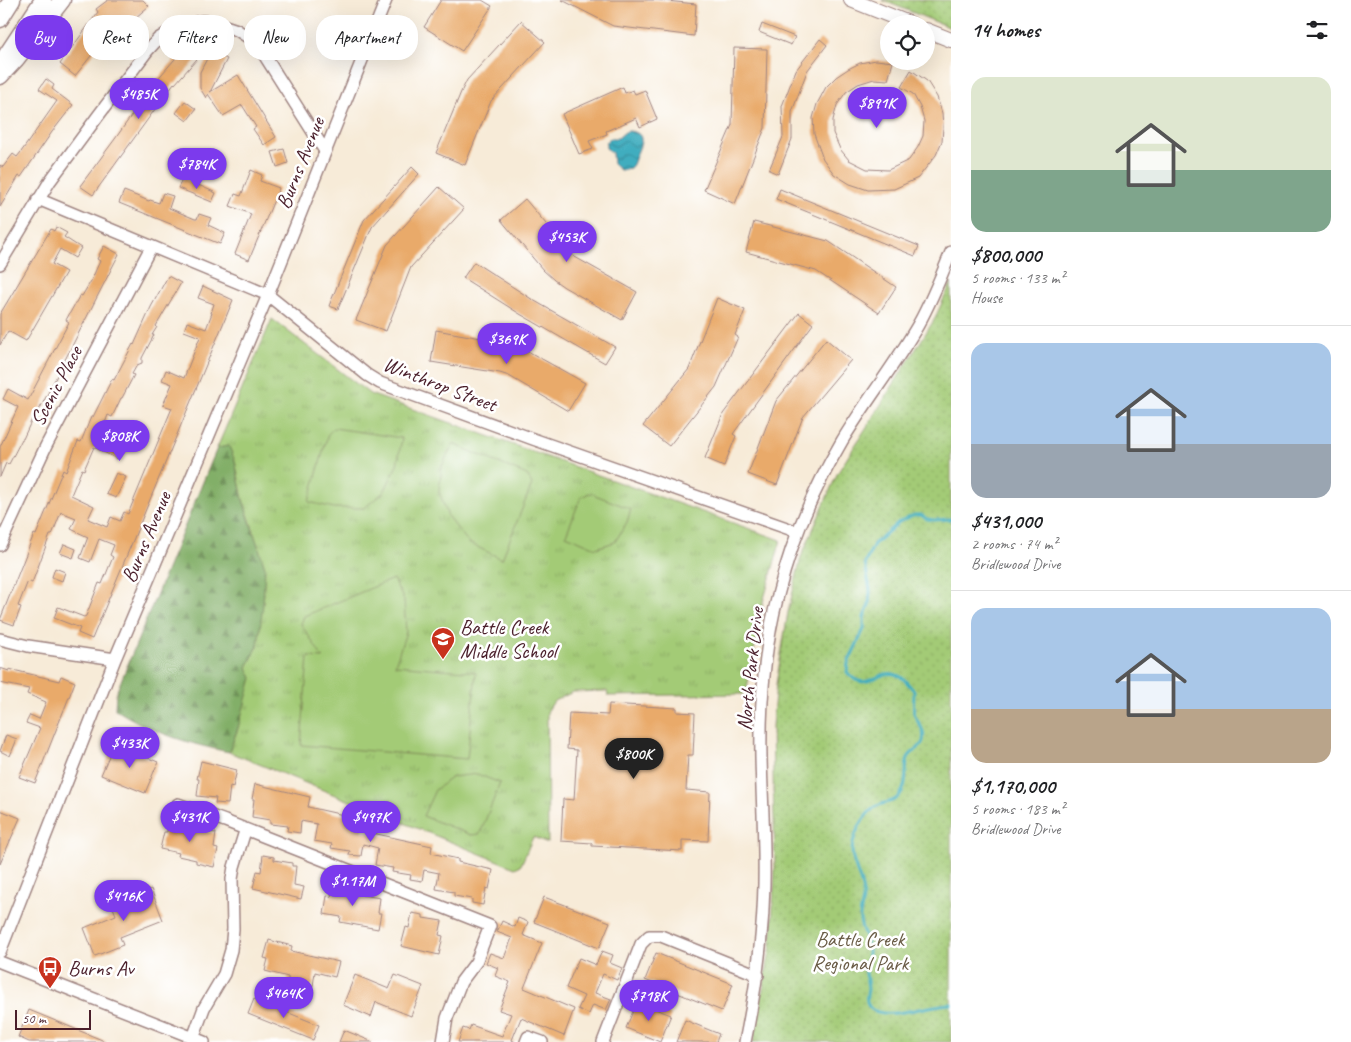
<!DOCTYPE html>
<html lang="en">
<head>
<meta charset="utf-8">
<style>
	:root { --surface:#fff; --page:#f6f6f6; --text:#202124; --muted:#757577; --line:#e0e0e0; --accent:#7c3aed }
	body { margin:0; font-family:Caveat,sans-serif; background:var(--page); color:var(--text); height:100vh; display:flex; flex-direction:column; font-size:19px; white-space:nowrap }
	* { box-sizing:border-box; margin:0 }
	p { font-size:16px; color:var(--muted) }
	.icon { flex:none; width:28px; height:28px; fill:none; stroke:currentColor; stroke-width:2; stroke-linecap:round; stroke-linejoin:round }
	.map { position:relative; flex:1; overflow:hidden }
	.drawer { display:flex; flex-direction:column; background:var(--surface); width:400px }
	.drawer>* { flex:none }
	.guide { position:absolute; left:15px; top:15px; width:475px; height:45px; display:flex; gap:10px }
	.controls { position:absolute; left:880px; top:15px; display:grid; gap:10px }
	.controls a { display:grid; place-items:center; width:55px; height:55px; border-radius:50%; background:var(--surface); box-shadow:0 5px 20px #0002; font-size:25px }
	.scale { position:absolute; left:15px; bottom:12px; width:76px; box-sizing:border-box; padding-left:5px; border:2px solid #4a1f2b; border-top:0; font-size:14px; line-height:18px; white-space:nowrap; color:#4a1f2b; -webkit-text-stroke:4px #fff; paint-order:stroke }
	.price { position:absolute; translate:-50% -42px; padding:0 11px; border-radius:18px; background:var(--accent); color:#fff; font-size:16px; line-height:32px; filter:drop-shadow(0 1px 2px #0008) }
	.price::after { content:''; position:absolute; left:50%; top:30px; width:15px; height:11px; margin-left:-8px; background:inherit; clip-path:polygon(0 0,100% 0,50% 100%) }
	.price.on { background:#222; color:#fff }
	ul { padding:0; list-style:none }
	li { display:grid; align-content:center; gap:10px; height:265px; padding:0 20px }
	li+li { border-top:1px solid var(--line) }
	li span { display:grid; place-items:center; height:155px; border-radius:15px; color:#555 }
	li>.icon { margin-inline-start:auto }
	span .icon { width:90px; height:90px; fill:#fffc; stroke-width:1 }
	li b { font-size:21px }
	h2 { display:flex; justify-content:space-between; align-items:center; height:60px; padding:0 20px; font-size:21px }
	.tag { padding:0 18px; border-radius:20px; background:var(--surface); box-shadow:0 5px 20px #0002; font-size:18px; line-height:45px }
	.tag.on { background:var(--accent); color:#fff }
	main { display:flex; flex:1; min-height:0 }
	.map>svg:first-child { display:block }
	.grass { fill:url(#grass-tufts); stroke:#767550 }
	.forest { fill:url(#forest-firs); stroke:#666749 }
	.park { fill:url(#park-dots); stroke:#767550 }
	.pitch { fill:#a3cb76; stroke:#767550 }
	.water { fill:url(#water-waves); stroke:#456675 }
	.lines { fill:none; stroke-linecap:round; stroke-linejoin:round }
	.stream { stroke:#40adbf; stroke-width:3 }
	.building { fill:#e9aa6a }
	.minor-casing { stroke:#a08582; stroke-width:14 }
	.major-casing { stroke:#a08582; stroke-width:16 }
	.highway-casing { stroke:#a08582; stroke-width:19 }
	.minor { stroke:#fff; stroke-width:11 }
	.major { stroke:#fff; stroke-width:14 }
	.highway { stroke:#fff; stroke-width:16 }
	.labels { text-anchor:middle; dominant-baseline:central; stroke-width:5; stroke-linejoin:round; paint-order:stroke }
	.street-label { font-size:21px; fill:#4a1f2b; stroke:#fff }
	.poi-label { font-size:21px; fill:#4a1f2b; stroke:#fff; text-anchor:start }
	.park-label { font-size:21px; fill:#695b45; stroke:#fff }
</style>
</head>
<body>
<main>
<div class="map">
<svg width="951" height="1042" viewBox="0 0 951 1042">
	<defs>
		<pattern id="grass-tufts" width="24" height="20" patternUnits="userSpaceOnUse" patternTransform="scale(1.25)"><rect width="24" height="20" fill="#a3cb76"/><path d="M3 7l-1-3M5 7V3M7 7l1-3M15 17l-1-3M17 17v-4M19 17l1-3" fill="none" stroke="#8eae66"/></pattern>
		<pattern id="forest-firs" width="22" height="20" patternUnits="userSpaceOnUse" patternTransform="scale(1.25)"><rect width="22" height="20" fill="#82af67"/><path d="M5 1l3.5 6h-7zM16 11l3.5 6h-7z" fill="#6c8e55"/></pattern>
		<pattern id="park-dots" width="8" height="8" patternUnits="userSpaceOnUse" patternTransform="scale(1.25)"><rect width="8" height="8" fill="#a3cb76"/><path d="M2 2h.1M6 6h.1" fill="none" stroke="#8eae66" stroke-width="1.8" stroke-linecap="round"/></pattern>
		<pattern id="water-waves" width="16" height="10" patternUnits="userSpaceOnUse" patternTransform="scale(1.25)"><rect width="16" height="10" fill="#40adbf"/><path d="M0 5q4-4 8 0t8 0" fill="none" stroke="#388c9b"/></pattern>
	</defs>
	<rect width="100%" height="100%" fill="#fff"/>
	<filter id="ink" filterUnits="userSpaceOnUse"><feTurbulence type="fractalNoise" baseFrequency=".02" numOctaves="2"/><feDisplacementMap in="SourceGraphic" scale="10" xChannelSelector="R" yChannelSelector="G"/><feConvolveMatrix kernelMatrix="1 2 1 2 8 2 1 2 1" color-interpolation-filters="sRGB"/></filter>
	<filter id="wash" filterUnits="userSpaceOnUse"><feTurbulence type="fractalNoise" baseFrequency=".0096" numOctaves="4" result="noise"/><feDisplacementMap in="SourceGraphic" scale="20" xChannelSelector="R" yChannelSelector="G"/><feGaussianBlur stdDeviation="1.12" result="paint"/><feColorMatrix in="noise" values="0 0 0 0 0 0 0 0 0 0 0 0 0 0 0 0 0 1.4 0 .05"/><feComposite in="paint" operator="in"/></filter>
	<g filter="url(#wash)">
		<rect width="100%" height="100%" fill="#f7ebd8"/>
		<!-- grass -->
		<path class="grass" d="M272,319L370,394L781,540L763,602L746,694L608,696L607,691L573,692L554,701L547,712L548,843L533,837L521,865L515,868L229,752L238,728L247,667L258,646L253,529L243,500L235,461L217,448Z"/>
		<!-- forest -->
		<path class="forest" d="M229,446L235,461L243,500L265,567L263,604L258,646L247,667L252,678L238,728L229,752C189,744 150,732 115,709L116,693L217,448Z"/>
		<!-- park -->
		<path class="park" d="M882,0H951V28Z
			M951,283V1042H753L771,946L775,868L772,726L776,684L788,612L801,557L837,474L934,320Z"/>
		<!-- pitch -->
		<path class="pitch" d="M334,428L402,438L397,465L384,492L364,508H334L309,502L328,434Z
			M453,444L527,475L532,484L502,559L469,543L448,517L439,491L442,466Z
			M590,493L631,509L627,522L615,542L596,548L566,535L581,497Z
			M393,579L404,600L406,632L395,665L476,672L467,759L301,745L308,657L323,658L301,624L304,616Z
			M477,774L500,783L480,834L471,835L423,816L435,790L452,777Z"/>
		<!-- water -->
		<path class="water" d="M629,131C648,133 640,145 636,156C633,165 632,171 620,170L613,164L612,153L606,148V142L610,138H618L625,132Z"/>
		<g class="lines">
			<!-- stream -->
			<path class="stream" d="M951,519L934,520L927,519L921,515H914L899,522L874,544L865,563L870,590L869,605L864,617V629L848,663L847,672C866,696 879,667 897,675C904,677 909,685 914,691C914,698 913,707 914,713C917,724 926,728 923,741C921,749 911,751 908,758C904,769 909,786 898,797C893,803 884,802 877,806C867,811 857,828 854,839C847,860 862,875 863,894C864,903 859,912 860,920C861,930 868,939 868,949C869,955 866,961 866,967C865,975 868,982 868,990C867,994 866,997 867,1001C867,1004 870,1009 873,1010C890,1020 932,1004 951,1004"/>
		</g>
		<g id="blocks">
			<!-- building -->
			<path class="building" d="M108,0H143L149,6L114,36L110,32L75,76L60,64L98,12L96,9Z
				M441,0H482L492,6L462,51L424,27Z
				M562,0H657L696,4L694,36L613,26Z
				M521,21L545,42L491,101L465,165L436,153L461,92L467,80Z
				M762,24L795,37L791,45L759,32Z
				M820,39L827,45L807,71L792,112V139L778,174L769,170L783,137L782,106L796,70Z
				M734,48L767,49L765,128L735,204L704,190L732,125Z
				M195,50L197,59L175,84L174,83L93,195L80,186L115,139L155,82L181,52Z
				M211,51L227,59L210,92L238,75L276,137L264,145L253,129L256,127L242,105L223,116L208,94L206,98L200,88V72Z
				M876,60L893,62L888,80L874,79L858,84L846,92L837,105L833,120V133L840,149L849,160L867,169L888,170L909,160L918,147L923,136L924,121L920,107L913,94L901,87L911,70L927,81L937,97L942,113L943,127L942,141L936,155L918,178L894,189L868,190L850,184L834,174L823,159L814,134L813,118L817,104L826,87L836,77L848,69L860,63Z
				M46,79L54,85L52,89L73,105L52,132L21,177L19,176L0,207V165L3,167L13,154L17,157L21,152L57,101L39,89Z
				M623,87L625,93L633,90L635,94L645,90L657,119L640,127L636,118L606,131L607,134L589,141L593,149L579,154L562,114Z
				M185,101L196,109L187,121L176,113Z
				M284,149L288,163L277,167L272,152Z
				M412,167L419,174L372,227L338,309L329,306L364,220Z
				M251,170L262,175L260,181L279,188L249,260L235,254L251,214L230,206L235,194L241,196Z
				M183,178L216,193L212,202L178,188Z
				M439,187L464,209L411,267L386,331L356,320L387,245Z
				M780,189L919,246L915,256L776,199Z
				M124,191L149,201L150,200L159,203L163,193L173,196L169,208L195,219H197L199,214L211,218L208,225L225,233L220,244L119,203Z
				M525,199L573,256L637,292L622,320L564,287L554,280L543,270L501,220Z
				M754,222L828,241L896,287L879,313L816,271L746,252Z
				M56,227L67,233L64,237L81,248L75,258L60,249L52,264L66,272L26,341L8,331L0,345V314L51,229L54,231Z
				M104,246L119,254L47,395L37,414L35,413L23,439H22L9,464L6,463L0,477V447L18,407L3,399L8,389L28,400L68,324L69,322L66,320L80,295L82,296L91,281L100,261L97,259Z
				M474,262L533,300L615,347L605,363L520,314L463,278Z
				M168,276L181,283L156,326L157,327L152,335H154L142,358V363L137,365L132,374L134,375L122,398H121L112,417L108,415L100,436L123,448L117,459L94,447L84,470L82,469L71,495L94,506L88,519L107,527L111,517L120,521L124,512L128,514L172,408L163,405L172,384L162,380L166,370L184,378L200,337L184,331L187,322L206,329L212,313H211L214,304L198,298L203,286L233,300L92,639L78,633L80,628L54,618L58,607L84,617L86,616L99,583L102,584L113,557L110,555L114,545L99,539L90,562L80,558L88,537L71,529L76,518L61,512L52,535H50L32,583L28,581L18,606L21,607L14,625L0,620L34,534L36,535L63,470L66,472L78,441L81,442L91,417H93L112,379L114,380L133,344L134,345L151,307Z
				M717,298L745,310L735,335L738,337L716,387L669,446L643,426L689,369Z
				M799,313L813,324L733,434L736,436L724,466L705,458L723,414Z
				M436,330L515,344L585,383L568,411L509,376L500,373L431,362Z
				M826,339L851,360L803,417L777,485L748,474L776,401Z
				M116,473L126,477L116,498L106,494Z
				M64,544L76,549L73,558L60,553Z
				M55,568L65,572L62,581L52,577Z
				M0,668L9,671V669L59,681L61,676L75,682L35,783L19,777L40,728L26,723L30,715L39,719L46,702L27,694L29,689L0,683Z
				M609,704L677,708V712L695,713L693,755H688L686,790L710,792L708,841L682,840V851L592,846V843L561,841L563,799L574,800L577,750L567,749L569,713L608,715Z
				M6,735L17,739L10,756L0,751Z
				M114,744L158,762L145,793L101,775Z
				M201,761L237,770L233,787L230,786L228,804L215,803L216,798L197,796L199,779H197Z
				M255,784L310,797L308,807L366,820L363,831L432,846L431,853L458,859V862L493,870L489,889L486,888L483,905L472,903V899L454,896V892L436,889L439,873L424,870L422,881L410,879L411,875L392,872L393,868L375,865L378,848L363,844L361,856L349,855L350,851L331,848L332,844L314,841L317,824L301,821L300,833L287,831L288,826L270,824V820L252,817L254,799H252Z
				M0,810L20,818L0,864Z
				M169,817L181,819L180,824L199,826V831L216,833L214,848L218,849L214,867L196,863V860L178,856L179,853L160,849L164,832H167Z
				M263,855L274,857V860L292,863V866H296L294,885L304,887L301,899L253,888L257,871L261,872Z
				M333,882L345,884V888L363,891L362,895L380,898L378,913H381L378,929L340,922L341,917L324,914L327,896L331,897Z
				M151,889L163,920L120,937L123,945L95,956L84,928L116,915L112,905Z
				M544,897L610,922L599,948L534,922Z
				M412,913L423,915V918L442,921L439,935L443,936L439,955L401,946L406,927L409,928Z
				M518,918L528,922L523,935L542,943L524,988L574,1009L564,1036L521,1018L512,1040L515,1042H458L463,1028L469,1030L471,1025L502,1036L511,1014L499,1010L510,982L495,976L498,968L486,963L490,953L504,958L512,938L497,932L502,921L515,927Z
				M269,940L292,946L291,951L339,962L335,977L315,972L313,986L288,983V977L265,971L268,959L264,958Z
				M602,951L613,955L610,963L622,968L617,980L603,974L595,993L611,999L606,1010L593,1005L589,1014L578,1009L584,996L566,988L579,958L596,965Z
				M656,953L733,984L722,1011L645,980Z
				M355,975L389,989L395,975L423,986L411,1016L376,1002L371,1017L343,1005Z
				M254,999L319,1025L313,1040L248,1014Z
				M637,1002L671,1015L660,1042L626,1028Z
				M29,1010L107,1042H29L18,1037Z
				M685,1020L719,1034L716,1042H676Z
				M344,1030L373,1042H339Z"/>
		</g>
	</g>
	<g filter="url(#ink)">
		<use href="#blocks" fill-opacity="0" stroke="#a08582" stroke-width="1"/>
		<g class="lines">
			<!-- minor casing -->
			<g class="minor-casing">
				<path id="minor" d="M38,199L268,295L367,375L380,383L533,439L798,532
					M0,264L50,181L98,116L148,50L158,39L177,27L202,21L213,22L237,30L249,38L263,53L325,151
					M0,545L46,446L151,247
					M0,639L28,646L115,659
					M178,804L225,821L490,926L476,962L461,982L447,1018L443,1042
					M0,952L115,659L268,295L386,0
					M0,962L204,1042
					M193,1038L204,1008L224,974L231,950L233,929L232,879L234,867L245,831
					M526,1042L528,1037L542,1042
					M603,1042L641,944L649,936H661L758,975
					M745,1042C756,989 763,938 764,884C765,842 762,800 761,758C760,704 764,648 778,595C791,541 814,489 842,441C866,401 895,365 918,325C931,302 941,277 951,252"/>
			</g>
			<!-- major casing -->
			<g class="major-casing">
				<path id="major" d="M851,0L911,24
					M926,30L951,40"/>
			</g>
			<!-- highway casing -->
			<g class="highway-casing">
				<path id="highway" d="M0,19L12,0
					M4,59L43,0
					M0,76L16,59L62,0"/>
			</g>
			<!-- minor -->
			<use href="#minor" class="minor"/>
			<!-- major -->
			<use href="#major" class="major"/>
			<!-- highway -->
			<use href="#highway" class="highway"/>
		</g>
	</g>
	<!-- icons -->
	<defs>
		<g id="school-pin" transform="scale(1.25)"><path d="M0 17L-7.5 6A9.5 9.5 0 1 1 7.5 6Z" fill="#c8321e" stroke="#fff"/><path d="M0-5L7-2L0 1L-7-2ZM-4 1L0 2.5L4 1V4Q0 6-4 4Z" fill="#fff"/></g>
		<g id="bus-pin" transform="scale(1.25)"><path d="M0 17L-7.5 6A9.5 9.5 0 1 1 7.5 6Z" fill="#c8321e" stroke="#fff"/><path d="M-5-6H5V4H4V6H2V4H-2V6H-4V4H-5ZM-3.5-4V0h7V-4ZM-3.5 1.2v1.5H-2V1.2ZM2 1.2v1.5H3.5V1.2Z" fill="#fff"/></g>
	</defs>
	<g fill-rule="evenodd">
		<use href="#school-pin" x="443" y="639"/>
		<use href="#bus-pin" x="50" y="968"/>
	</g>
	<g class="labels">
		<!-- street labels -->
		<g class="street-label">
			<text transform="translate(300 163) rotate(-68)">Burns Avenue</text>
			<text transform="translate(440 384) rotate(21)">Winthrop Street</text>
			<text transform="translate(56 386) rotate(-62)">Scenic Place</text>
			<text transform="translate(146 537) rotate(-67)">Burns Avenue</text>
			<text transform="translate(750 669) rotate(-84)">North Park Drive</text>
		</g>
		<!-- poi labels -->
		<g class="poi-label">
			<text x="460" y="627">Battle Creek<tspan x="460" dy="24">Middle School</tspan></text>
			<text x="68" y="968">Burns Av</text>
		</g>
		<!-- park labels -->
		<g class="park-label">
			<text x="860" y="939">Battle Creek<tspan x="860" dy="24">Regional Park</tspan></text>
		</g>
	</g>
</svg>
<div class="controls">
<a><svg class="icon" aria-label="locate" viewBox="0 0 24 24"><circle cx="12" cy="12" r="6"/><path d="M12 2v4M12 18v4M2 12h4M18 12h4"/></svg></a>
</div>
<div class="scale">50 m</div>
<b class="price" style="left:139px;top:120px">$485K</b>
<b class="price" style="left:877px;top:129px">$891K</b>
<b class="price" style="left:197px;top:190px">$784K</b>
<b class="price" style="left:567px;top:263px">$453K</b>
<b class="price" style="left:507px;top:365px">$369K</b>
<b class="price" style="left:120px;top:462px">$808K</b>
<b class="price" style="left:130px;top:769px">$433K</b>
<b class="price on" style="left:634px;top:780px">$800K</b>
<b class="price" style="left:190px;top:843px">$431K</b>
<b class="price" style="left:371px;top:843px">$497K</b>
<b class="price" style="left:353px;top:907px">$1.17M</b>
<b class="price" style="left:124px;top:922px">$416K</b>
<b class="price" style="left:284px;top:1019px">$464K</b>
<b class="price" style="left:649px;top:1022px">$718K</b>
<div class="guide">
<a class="tag on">Buy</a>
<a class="tag">Rent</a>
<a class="tag">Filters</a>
<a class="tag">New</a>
<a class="tag">Apartment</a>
</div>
</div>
<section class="drawer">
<h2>14 homes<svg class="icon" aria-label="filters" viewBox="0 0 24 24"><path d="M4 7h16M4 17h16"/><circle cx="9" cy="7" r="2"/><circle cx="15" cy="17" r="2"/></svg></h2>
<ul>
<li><span style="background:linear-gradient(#dfe7d0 60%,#7fa58c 0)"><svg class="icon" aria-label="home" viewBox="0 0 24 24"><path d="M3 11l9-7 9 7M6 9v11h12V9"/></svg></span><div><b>$800,000</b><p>5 rooms · 133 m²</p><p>House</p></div></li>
<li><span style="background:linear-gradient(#a9c7e8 65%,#9aa5b1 0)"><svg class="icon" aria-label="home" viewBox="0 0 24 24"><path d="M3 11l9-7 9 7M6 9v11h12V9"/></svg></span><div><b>$431,000</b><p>2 rooms · 74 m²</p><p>Bridlewood Drive</p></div></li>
<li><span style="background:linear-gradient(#a9c7e8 65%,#b9a48a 0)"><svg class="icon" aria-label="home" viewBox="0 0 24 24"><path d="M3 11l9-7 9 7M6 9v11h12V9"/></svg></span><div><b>$1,170,000</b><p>5 rooms · 183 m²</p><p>Bridlewood Drive</p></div></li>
</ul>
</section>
</main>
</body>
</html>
